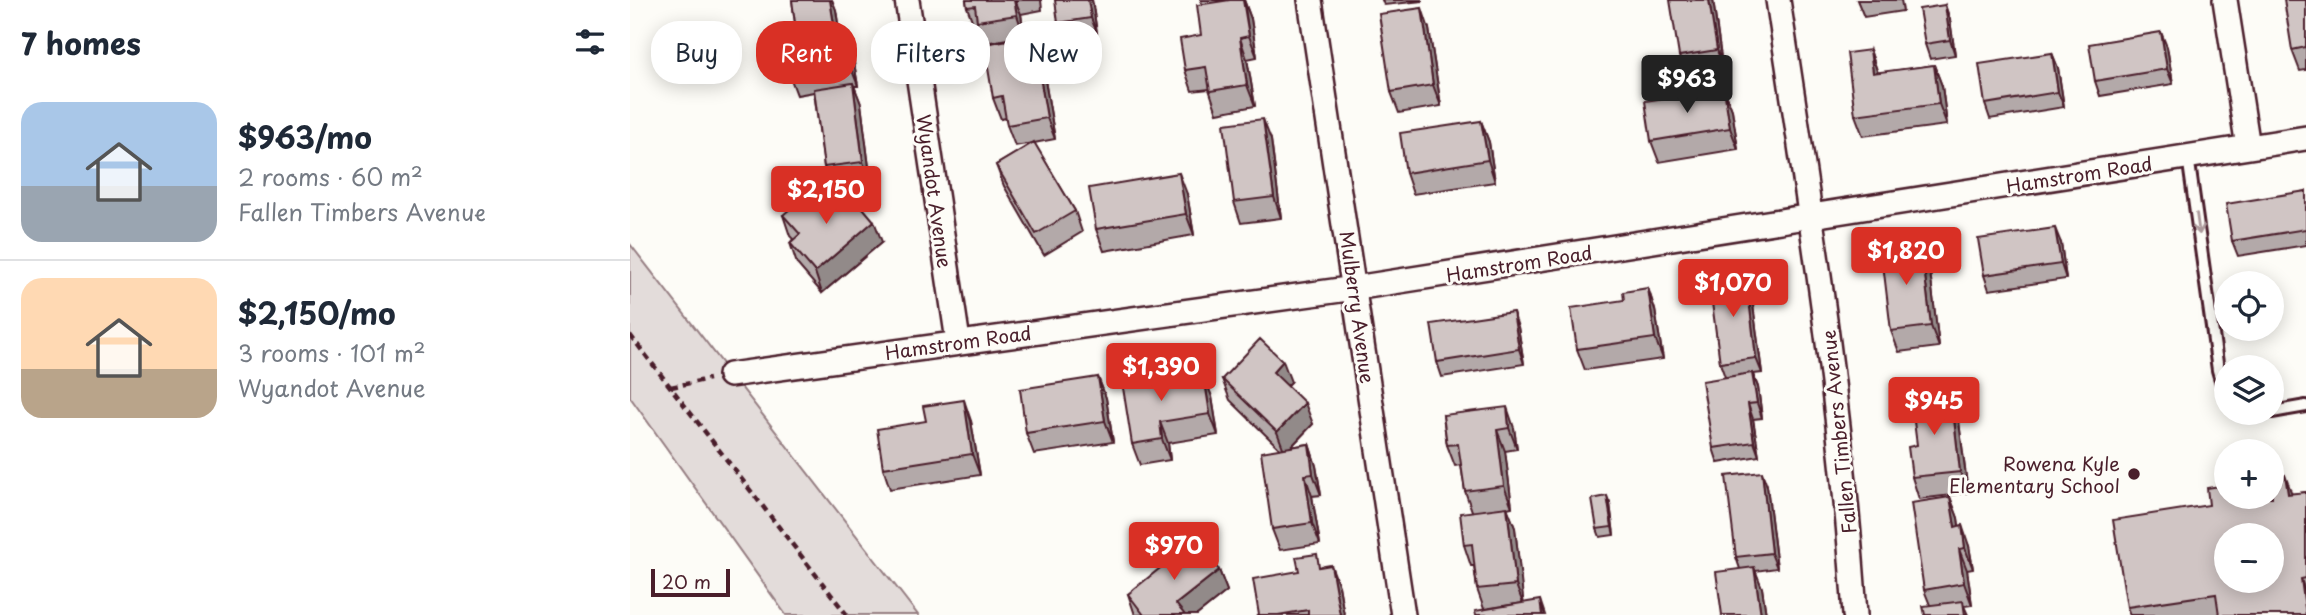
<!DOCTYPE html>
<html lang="en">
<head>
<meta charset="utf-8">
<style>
	:root { --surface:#fff; --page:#f2f2f3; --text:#1f2937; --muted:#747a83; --line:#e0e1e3; --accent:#d93025 }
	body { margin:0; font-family:"Playpen Sans",sans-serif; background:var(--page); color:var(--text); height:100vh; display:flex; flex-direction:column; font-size:26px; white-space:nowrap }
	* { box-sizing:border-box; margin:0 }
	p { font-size:23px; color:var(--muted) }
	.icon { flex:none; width:38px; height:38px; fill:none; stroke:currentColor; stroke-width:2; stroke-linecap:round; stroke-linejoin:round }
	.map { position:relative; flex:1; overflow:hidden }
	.details { display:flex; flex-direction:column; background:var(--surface); width:630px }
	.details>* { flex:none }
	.guide { position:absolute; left:21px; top:21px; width:665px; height:63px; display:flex; gap:14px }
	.fabs { position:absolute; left:1584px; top:271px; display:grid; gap:14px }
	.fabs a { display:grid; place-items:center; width:70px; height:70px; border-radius:50%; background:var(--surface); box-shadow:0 4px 18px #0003; font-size:35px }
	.scale { position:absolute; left:21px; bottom:18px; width:79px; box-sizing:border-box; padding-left:7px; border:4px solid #4a1f2b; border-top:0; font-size:19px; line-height:24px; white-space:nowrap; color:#4a1f2b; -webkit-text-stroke:5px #fdfcf7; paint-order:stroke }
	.price { position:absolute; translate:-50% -60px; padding:0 16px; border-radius:7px; background:var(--accent); color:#fff; font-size:23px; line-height:46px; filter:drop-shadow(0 2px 4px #0008) }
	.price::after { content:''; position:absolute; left:50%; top:42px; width:21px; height:16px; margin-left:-10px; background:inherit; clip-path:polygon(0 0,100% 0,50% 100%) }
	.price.on { background:#222; color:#fff }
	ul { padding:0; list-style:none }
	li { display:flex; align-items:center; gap:21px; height:175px; padding:0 21px }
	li+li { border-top:2px solid var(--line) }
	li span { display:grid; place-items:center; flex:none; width:196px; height:140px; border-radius:21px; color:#555 }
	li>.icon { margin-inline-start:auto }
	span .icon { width:84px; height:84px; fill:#fffc; stroke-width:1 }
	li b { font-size:30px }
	h2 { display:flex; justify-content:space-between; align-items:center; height:84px; padding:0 21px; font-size:30px }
	.tag { padding:0 24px; border-radius:28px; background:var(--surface); box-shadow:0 4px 18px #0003; font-size:24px; line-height:63px }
	.tag.on { background:var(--accent); color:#fff }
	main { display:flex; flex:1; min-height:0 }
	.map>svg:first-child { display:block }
	.green { fill:#e3dcda; stroke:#967e82; stroke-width:2 }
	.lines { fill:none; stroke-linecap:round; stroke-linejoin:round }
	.service-casing { stroke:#4a1f2b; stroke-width:16 }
	.minor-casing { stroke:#4a1f2b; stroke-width:28 }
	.path { stroke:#4a1f2b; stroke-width:4.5; stroke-dasharray:7 5; stroke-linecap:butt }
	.service { stroke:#fdfcf7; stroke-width:10 }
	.minor { stroke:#fdfcf7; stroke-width:23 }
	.wall { fill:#b3a9a9; stroke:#4a1f2b; stroke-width:2 }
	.shaded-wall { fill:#928a89; stroke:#4a1f2b; stroke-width:2 }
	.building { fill:#d0c5c4; stroke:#4a1f2b; stroke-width:2; fill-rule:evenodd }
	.oneway { stroke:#ac999b }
	.poi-dot { fill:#4a1f2b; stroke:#fdfcf7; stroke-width:2.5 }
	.labels { text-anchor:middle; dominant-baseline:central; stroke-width:6; stroke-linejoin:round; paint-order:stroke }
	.street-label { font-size:19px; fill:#4a1f2b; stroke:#fdfcf7 }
	.poi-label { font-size:19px; fill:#4a1f2b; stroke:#fdfcf7; text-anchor:end }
</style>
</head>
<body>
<main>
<section class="details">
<h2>7 homes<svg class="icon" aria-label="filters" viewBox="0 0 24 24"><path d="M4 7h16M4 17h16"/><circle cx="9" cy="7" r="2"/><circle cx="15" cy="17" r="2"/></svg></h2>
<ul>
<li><span style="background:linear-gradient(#a9c7e8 60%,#9aa5b1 0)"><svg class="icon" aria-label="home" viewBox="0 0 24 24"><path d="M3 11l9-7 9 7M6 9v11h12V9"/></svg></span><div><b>$963/mo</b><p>2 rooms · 60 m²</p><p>Fallen Timbers Avenue</p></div></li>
<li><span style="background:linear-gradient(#ffd9b3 65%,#b9a48a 0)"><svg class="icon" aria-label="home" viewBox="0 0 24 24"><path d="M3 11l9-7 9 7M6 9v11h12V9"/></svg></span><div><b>$2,150/mo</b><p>3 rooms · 101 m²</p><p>Wyandot Avenue</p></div></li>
</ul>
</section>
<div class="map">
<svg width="1676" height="615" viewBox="0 0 1676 615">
	<rect width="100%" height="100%" fill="#fdfcf7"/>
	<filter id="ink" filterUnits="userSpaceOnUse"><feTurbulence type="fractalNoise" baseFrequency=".0143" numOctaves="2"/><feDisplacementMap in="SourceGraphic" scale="14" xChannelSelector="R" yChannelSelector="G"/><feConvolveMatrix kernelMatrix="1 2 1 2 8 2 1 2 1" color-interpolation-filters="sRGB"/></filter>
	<g filter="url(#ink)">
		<!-- green -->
		<path class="green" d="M0,244L288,615H156L0,397Z"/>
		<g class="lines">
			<!-- service casing -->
			<g class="service-casing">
				<path id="service" d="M1558,156L1588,370L1596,397
					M1642,412L1676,406
					M1617,413H1634"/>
			</g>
			<!-- minor casing -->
			<g class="minor-casing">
				<path id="minor" d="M277,0L328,341
					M680,0L773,615
					M1148,0C1179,205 1212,408 1225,615
					M1595,0L1618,147
					M100,375L725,288L1676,138"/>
			</g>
			<!-- path -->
			<path class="path" d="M0,335L217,615
				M41,387L79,379"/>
			<!-- service -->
			<use href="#service" class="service"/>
			<!-- minor -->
			<use href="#minor" class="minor"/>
		</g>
		<!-- wall -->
		<path class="wall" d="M162,0H202L206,10L210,37L223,57L228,86H224L231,104L241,183L202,188L194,167L184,92L167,95L159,74L167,38Z
			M336,0H411L412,10L391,14L394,36L355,43L349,27L345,28L337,7Z
			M462,0L467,33H464L467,40L470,60L449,62L446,55L443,36L434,38L428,23Z
			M571,0H614L621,19L627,57L617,59L625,106L587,113L579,89L562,91L555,70L571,35L572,4Z
			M752,0H792V1L754,5Z
			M1083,0L1092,65L1054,71L1049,56Z
			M1227,0H1271L1273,11L1234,17Z
			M1676,0V70L1670,71L1662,50Z
			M1315,5L1320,20L1325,55L1300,59L1295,44Z
			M799,29L811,106L769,113L761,92Z
			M403,36L411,57L425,139L404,143L445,211L452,232L414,255L374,186L366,165L403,143L385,146L377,125L376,118L371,119L363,98Z
			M1537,47L1543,84L1470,96L1465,81Z
			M1240,50L1248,73L1304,65L1312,86L1317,125L1233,136L1225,115Z
			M1422,53L1428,68L1434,107L1360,119L1355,104Z
			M1094,89L1102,110L1108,149L1029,162L1021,141Z
			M851,121L859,142L865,182L783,194L776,173Z
			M641,140L651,218L611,223L604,202Z
			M1676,191V245L1608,256L1602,241Z
			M557,194L564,235L474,251L466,229Z
			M198,207L252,242L192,293L167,264L160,243L163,239L160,236L153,215Z
			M1291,242L1299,263L1309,347L1269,352L1261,331Z
			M1431,243L1436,279L1359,290L1354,275Z
			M1018,288L1025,310L1033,359L955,370L947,349L994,300Z
			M1121,290L1132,373L1123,374L1128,387L1132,418L1123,419L1129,456L1088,463L1083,448L1095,377L1090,363Z
			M888,327L894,364L812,377L807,362Z
			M520,371L525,384L574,376L582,397L588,435L538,443L540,460L510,465L502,444Z
			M468,377L476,398L483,442L404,454L396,433Z
			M592,379L661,382L657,386L683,424L661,447L679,444L686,466L691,495L682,496L690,544L650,550L642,529L650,449L600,400Z
			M1321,393L1328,414L1338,493L1289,499L1282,477Z
			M813,415L884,428L887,449L875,451L882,507L877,508L885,528L893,603L854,609L847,589L844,566H841L834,545L842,511L835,491L831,465L825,466L817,445Z
			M296,421H341L350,475L260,489L253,468Z
			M1137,486L1147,568L1125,571L1132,588L1136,615H1092L1110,569L1106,557Z
			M1676,492V615H1500L1497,607L1662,494Z
			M1320,497L1328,518L1329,526L1339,546L1343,569L1337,570L1342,605L1334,606L1338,615L1300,605L1294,590Z
			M980,504L984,535L970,537L967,529Z
			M692,566L709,586L714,615H629Z
			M589,570L597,591L567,615H505L498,594Z"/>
		<!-- shaded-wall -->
		<path class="shaded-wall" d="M200,0H202L206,10L213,58L206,37Z
			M384,0H385L391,14L394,36L387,15Z
			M458,0H462L467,33L461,18Z
			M614,0L621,19L627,57L619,36Z
			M1079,0H1083L1092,65L1087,50Z
			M1315,5L1320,20L1325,55L1320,40Z
			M792,8L799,29L811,106L803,85Z
			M464,32L467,40L470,60L467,52Z
			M1531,32L1537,47L1543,84L1537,69Z
			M216,36L223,57L228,86L220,65Z
			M403,36L411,57L425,139L417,118Z
			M610,38L617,59L625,106L617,85Z
			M1240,50L1247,71L1251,95L1243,73Z
			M1422,53L1428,68L1434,107L1428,92Z
			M1304,65L1312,86L1317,125L1309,104Z
			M223,83L231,104L241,183L233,162Z
			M1094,89L1102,110L1108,149L1100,128Z
			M633,119L641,140L651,218L644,197Z
			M851,121L859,142L865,182L858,160Z
			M549,173L557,194L564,235L556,214Z
			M244,221L252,242L192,293L185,272Z
			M1425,228L1431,243L1436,279L1431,264Z
			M1291,242L1299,263L1309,347L1301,326Z
			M1116,275L1121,290L1132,373L1126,358Z
			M1018,288L1025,310L1033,359L1025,338Z
			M883,312L888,327L894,364L889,349Z
			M653,361L661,382L650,393L643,372Z
			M1122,373L1128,387L1132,418L1127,403Z
			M574,376L582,397L588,435L580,414Z
			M468,377L476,398L483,442L475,421Z
			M1321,393L1328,414L1338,493L1330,472Z
			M334,400L341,421L350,475L342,454Z
			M675,403L683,424L655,453L647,432Z
			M1118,404L1123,419L1129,456L1124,442Z
			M877,407L884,428L887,449L879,428Z
			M530,422L538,443L540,460L532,439Z
			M867,430L875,451L882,507L874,486Z
			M679,444L686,466L691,495L683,474Z
			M1132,472L1137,486L1147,568L1141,553Z
			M675,475L682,496L690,544L682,523Z
			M1655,475L1663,497L1658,494Z
			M977,496L980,504L984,535L982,527Z
			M1320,497L1328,518L1332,548L1325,527Z
			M877,507L885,528L894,606L886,585Z
			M1332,525L1339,546L1343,569L1335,548Z
			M1329,549L1337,570L1342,605L1334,583Z
			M701,565L709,586L714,615H710Z
			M1124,567L1132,588L1136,615H1131Z
			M589,570L597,591L567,615H550L546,604Z
			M1671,579L1676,594V614Z
			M910,600L915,615H912Z"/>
		<!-- building -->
		<path class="building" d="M162,0H200L206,37L216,36L220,65L159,74L154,40L167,38Z
			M336,0H384L387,15L347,21L345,6L337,7Z
			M425,0H458L461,18L428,23Z
			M600,0H613L619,36L610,38L617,85L580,91L576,67L555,70L550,39L571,35L567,5Z
			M1040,0H1079L1087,50L1049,56Z
			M1654,0H1676V47L1662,50Z
			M1315,5L1320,40L1295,44L1289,9Z
			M792,8L803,85L761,92L749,14Z
			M464,32L467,52L446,55L443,36Z
			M1531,32L1537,69L1465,81L1459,44Z
			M403,36L417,118L377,125L372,96L363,98L354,44Z
			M1240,50L1243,73L1304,65L1309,104L1225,115L1217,53Z
			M1422,53L1428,92L1355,104L1349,64Z
			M223,83L233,162L194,167L184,89Z
			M1094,89L1100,128L1021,141L1015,101Z
			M633,119L644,197L604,202L594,124Z
			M851,121L858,160L776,173L770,133Z
			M404,142L445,211L406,234L366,165Z
			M549,173L556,214L466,229L459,188Z
			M183,189L198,207L218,190L244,221L185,272L160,243L170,234L153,215Z
			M1676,191V229L1602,241L1596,204Z
			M1425,228L1431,264L1354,275L1348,239Z
			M1291,242L1301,326L1261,331L1251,247Z
			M1116,275L1126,358L1090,363L1079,280Z
			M1018,288L1025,338L947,349L941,308L994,300L993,292Z
			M883,312L889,349L807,362L801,324Z
			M630,339L653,361L643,372L675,403L647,432L592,379Z
			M520,371L522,384L574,376L580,414L530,422L532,439L502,444L491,375Z
			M1122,373L1127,403L1118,404L1124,442L1083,448L1072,381Z
			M468,377L475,421L396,433L390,389Z
			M1321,393L1330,472L1282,477L1278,447L1287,445L1281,398Z
			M334,400L342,454L253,468L247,429L296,421L293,406Z
			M877,407L879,428L867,430L874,486L835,491L828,444L817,445L813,415Z
			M679,444L683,474L675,475L682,523L642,529L631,452Z
			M1132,472L1141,553L1106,557L1096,476Z
			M1655,475L1658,494L1676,492V578L1671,579L1676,615H1589L1586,594L1497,607L1483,520L1579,505L1577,488L1596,485V497H1642V478ZM1596,536H1642V581H1596Z
			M977,496L982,527L967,529L962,499Z
			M1320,497L1325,527L1332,525L1335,548L1329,549L1334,583L1294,590L1281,503Z
			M877,507L886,585L847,589L842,544L834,545L830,513Z
			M565,540L589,570L546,604L555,615H514L498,594Z
			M687,554L689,567L701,565L710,615H678V610L648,615H629L623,579L669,571L666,557Z
			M1124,567L1131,615H1092L1086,572Z
			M910,600L912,615H846L845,611Z
			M1333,601L1335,615H1295L1293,606Z"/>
		<!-- one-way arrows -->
		<defs><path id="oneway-shaft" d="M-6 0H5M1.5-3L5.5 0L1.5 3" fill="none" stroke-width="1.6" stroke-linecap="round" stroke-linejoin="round" transform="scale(1.75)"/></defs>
		<use class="oneway" href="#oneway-shaft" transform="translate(1568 224) rotate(82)"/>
	</g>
	<!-- markers -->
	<circle class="poi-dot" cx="1504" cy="474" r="7"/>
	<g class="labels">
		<!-- street labels -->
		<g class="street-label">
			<text transform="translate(1449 174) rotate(-9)">Hamstrom Road</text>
			<text transform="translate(305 191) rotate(82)">Wyandot Avenue</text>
			<text transform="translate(889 263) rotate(-9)">Hamstrom Road</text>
			<text transform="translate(728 307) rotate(82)">Mulberry Avenue</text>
			<text transform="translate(328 342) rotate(-8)">Hamstrom Road</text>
			<text transform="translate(1208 432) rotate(-96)">Fallen Timbers Avenue</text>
		</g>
		<!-- poi labels -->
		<g class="poi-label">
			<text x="1490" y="463">Rowena Kyle<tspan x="1490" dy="22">Elementary School</tspan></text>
		</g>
	</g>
</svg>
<div class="fabs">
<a><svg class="icon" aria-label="locate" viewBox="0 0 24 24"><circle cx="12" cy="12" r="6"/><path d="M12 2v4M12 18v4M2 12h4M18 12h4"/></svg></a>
<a><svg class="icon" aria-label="layers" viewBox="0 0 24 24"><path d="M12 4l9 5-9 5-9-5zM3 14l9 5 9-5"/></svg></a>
<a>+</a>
<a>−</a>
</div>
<div class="scale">20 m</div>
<b class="price on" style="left:1057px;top:115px">$963</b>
<b class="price" style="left:196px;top:226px">$2,150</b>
<b class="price" style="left:1276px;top:287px">$1,820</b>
<b class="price" style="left:1103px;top:319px">$1,070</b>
<b class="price" style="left:531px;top:403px">$1,390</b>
<b class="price" style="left:1304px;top:437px">$945</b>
<b class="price" style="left:544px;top:582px">$970</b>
<div class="guide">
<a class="tag">Buy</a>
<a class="tag on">Rent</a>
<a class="tag">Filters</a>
<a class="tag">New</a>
</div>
</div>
</main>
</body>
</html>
